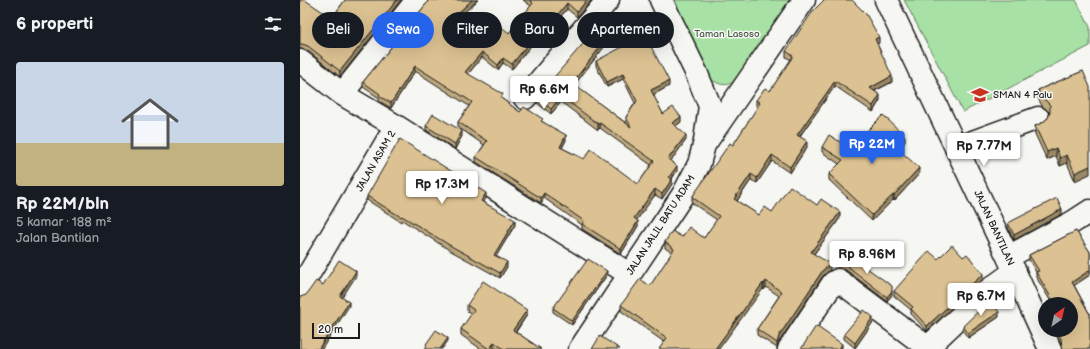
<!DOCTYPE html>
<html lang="id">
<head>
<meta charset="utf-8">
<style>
	:root { --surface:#171b24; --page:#20242c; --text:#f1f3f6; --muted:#9ea1a6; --line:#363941; --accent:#2563eb }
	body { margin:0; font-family:"Balsamiq Sans",sans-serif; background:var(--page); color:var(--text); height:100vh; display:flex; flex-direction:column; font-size:15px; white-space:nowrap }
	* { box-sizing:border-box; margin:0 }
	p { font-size:13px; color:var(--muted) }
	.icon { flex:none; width:22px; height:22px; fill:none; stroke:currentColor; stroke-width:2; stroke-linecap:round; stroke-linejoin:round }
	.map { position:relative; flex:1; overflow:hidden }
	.sheet { display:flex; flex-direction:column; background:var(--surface); width:300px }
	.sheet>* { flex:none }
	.guide { position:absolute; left:12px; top:12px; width:380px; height:36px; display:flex; gap:8px }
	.needle { width:26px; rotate:34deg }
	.tools { position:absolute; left:738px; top:297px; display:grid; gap:8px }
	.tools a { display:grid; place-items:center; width:40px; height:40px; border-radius:50%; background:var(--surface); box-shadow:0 4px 16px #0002; font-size:20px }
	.scale { position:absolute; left:12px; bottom:10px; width:48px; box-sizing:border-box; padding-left:4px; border:2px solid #1c1c1c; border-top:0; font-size:11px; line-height:14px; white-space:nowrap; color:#1c1c1c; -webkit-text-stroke:3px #f6f6f2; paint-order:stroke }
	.price { position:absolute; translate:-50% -34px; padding:0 9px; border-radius:4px; background:#fff; color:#222; font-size:13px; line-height:26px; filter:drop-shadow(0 1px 2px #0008) }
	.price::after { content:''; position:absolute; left:50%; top:24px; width:12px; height:9px; margin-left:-6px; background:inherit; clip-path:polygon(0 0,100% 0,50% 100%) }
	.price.selected { background:var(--accent); color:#fff }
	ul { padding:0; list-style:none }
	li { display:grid; align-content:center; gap:8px; height:212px; padding:0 16px }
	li+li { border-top:1px solid var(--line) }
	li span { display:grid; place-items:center; height:124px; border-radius:4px; color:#555 }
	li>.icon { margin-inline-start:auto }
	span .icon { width:72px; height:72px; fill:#fffc; stroke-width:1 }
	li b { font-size:17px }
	h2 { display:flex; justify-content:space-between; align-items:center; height:48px; padding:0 16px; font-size:17px }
	.pill { padding:0 14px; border-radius:18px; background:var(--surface); box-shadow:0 4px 16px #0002; font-size:14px; line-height:36px }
	.pill.selected { background:var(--accent); color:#fff }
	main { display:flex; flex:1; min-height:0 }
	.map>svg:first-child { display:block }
	.green { fill:#a7e1a5; stroke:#627e60 }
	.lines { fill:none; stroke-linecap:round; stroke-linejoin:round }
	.minor-casing { stroke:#1c1c1c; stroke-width:25 }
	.minor { stroke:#f6f6f2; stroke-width:22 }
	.wall { fill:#bda77e; stroke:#1c1c1c }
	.shaded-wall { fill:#9a8866; stroke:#1c1c1c }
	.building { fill:#dcc292; stroke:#1c1c1c }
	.labels { text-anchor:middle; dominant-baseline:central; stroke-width:3; stroke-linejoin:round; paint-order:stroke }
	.park-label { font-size:10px; fill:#465745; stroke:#f6f6f2 }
	.poi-label { font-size:10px; fill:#1c1c1c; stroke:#f6f6f2; text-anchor:start }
	.street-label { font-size:10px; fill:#1c1c1c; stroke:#f6f6f2 }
</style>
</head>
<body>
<main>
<section class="sheet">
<h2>6 properti<svg class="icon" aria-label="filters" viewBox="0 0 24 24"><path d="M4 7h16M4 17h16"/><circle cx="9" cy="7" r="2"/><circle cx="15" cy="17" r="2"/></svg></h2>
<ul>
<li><span style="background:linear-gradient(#c9d6e8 65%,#c2b280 0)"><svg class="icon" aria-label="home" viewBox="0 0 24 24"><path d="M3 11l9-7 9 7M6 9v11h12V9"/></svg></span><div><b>Rp 22M/bln</b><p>5 kamar · 188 m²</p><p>Jalan Bantilan</p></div></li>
</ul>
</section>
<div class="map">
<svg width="790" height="349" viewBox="0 0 790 349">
	<rect width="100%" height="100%" fill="#f6f6f2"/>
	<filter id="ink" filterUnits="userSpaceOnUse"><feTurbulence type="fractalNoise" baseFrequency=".025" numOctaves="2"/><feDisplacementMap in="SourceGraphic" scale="8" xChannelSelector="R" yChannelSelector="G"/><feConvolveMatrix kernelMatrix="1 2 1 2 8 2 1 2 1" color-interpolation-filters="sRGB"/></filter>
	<g filter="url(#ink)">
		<!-- green -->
		<path class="green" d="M373,0H491L440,77C430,87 421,87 409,78Z
			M604,0H776L790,27V46L663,112Z"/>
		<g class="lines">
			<!-- minor casing -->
			<g class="minor-casing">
				<path id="minor" d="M361,0L396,72L410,106L405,140
					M586,0L708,257L750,349
					M0,61L42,94L96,126
					M42,94L117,0
					M225,98L308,0
					M656,148L738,118
					M708,257L773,222L790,211
					M0,289L96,126L329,274
					M280,349L384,193L399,164L404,145L504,0
					M489,349L533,283L538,280L627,347
					M626,349L686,292L715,271"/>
			</g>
			<!-- minor -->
			<use href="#minor" class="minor"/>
		</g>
		<!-- wall -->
		<path class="wall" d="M0,0L32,18L45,0L40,77L8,51L2,49H0Z
			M128,0H178L160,16L180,31L209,33L231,6L223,0H292L277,17L267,9L243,38L239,36L212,69L203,63L198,70L182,57L168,74L220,112L243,122L266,140L262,148L284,159L338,184L351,165L300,128L298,130L261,102L251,114L237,103V97L312,37L274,85L326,123V117L335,103L323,79L307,87L296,66V61L369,86L353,95L363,114L381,122L375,126L386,140L370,161L377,171L372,179V184L362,199L355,195L336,220L338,226L321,254L282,229V225L244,198L241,203L176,162V157L184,145L158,127V122L169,106L115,71L91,108L79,101V98L63,87V82L127,3Z
			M579,43L577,44L592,82L575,91L580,100L573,112L535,86L500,136L507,147L490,173L472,161L457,183L451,180L437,201L459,215L472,212L517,205L540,218L514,254L530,270L523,276L479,342L477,348L457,335V329L479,296L466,287L464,290L463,289L364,342L321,311V305L350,286L372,253L365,248V242L382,237L404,238L417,220L392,203V197L433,145L458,107L456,106V100L470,91L491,60L486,57V51Z
			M783,71L775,181L767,163L760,166L756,156L747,160L735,134V126L744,122V121L748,118L750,113L746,109L742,106L738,98V90Z
			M126,126L162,136L155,149L126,130Z
			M605,142L598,149L619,174L594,201L593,200L572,221L529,180V174L539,164L522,152V147L550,148Z
			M67,196L186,198L184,202L215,225L196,256L207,267L200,278L151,251L102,220L101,222L67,200Z
			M762,214L714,240L708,228V223Z
			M776,231L790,252V275L774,285L789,313H790V349H761L762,347L761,344L755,330H771V304H750V300L736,277V272L729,260V255Z
			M546,253L592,295L587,301L546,270L538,268V263Z
			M638,259L683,279L627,331L611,314V310L594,296V291Z
			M307,275L272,325L253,312V308Z
			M167,305L227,315L216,332L241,349H196L194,348V349H181L161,335V329L172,314L167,311Z
			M699,317L668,338L663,331V326Z
			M573,322L555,348L544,339V334Z"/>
		<!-- shaded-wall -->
		<path class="shaded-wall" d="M97,0H101L40,77V71Z
			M172,0H178L157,19V14Z
			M287,0H292L277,17V12Z
			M267,3V9L243,38V33Z
			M239,31V36L212,69V64Z
			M312,32V37L272,88V83Z
			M579,37V43L575,45V39Z
			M182,52V57L165,78V72Z
			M203,58V63L198,70V65Z
			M115,66V71L91,108V103Z
			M323,74V79L307,87V82Z
			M592,76V82L570,93V88Z
			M369,81V86L351,96V90Z
			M535,81V86L497,140V135Z
			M580,95V100L573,112V106Z
			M261,96V102L251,114V109Z
			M381,117V122L372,129V123Z
			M300,123V128L298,130V124Z
			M162,131V136L155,149V144Z
			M266,135V140L260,152V147Z
			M386,135V140L368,165V159Z
			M605,136V142L595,152V146Z
			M507,141V147L490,173V167Z
			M756,148V156L747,160V152Z
			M472,155V161L457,183V178Z
			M767,155V163L760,166V158Z
			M377,166V171L369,182V177Z
			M790,166V174L775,181V173Z
			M619,168V174L594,201V195Z
			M451,174V180L434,205V199Z
			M372,179V184L362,199V194Z
			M355,189V195L334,224V218Z
			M186,193V198L181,205V201Z
			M244,193V198L241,203V198Z
			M593,195V200L572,221V215Z
			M762,209V214L714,240V235Z
			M540,212V218L511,258V252Z
			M215,220V225L194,260V255Z
			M338,221V226L321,254V249Z
			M207,262V267L200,278V273Z
			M530,264V270L523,276L479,342L477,348V343L479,336L523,270Z
			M790,270V275L772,287V282Z
			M56,271V276L40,301V296Z
			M307,271V275L272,325V321Z
			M683,274V279L627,331V326Z
			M466,281V287L464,290V284Z
			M463,283V289L419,349H415Z
			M592,291V295L587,301V297Z
			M49,302V306L22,349H19Z
			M227,310V315L213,335V330Z
			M699,312V317L668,338V333Z
			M573,317V322L555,348V343Z
			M148,338V341L142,349H140Z
			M194,342V349H190Z
			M542,344V349H539Z"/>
		<!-- building -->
		<path class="building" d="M0,0H5L32,18L45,0H97L40,71L8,46L2,44H0Z
			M128,0H172L157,14L180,31L190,18L209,33L233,3L230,0H287L277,12L267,3L243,33L239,31L212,64L203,58L198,65L182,52L165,72L203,94L201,98L220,112L224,107L243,119L241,121L266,135L260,147L284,159L291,149L338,184L354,161L300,123L298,124L261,96L251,109L237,97L301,23L312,32L272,83L331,127L326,117L337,101L323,74L307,82L296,61L345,35L369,81L351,90L363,114L373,107L381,117L372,123L386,135L368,159L377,166L369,177L372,179L362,194L355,189L334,218L338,221L321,249L282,224L284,221L244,193L241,198L176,157L187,141L158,122L172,102L115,66L91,103L79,96L80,94L63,82L127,3Z
			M524,0H552L566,14L579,37L575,39L592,76L570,88L580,95L573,106L535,81L497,135L507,141L490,167L472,155L457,178L451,174L434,199L459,215L465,207L472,212L490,186L517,205L521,199L540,212L511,252L530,264L523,270L479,336L477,343L457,329L482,292L466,281L464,284L463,283L415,349H359L367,338L321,305L340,279L350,286L374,249L365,242L372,231L382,237L389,227L404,238L419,216L392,197L430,143L433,145L460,103L456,100L465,88L470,91L493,56L486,51L513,11Z
			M783,71L790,87V166L775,173L767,155L760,158L756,148L747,152L735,126L744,122V121L748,118L750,112V105L746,101L742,98L738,90Z
			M133,114L162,131L155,144L126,126Z
			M583,115L605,136L595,146L619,168L594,195H593L572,215L529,174L543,160L522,147L529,135L550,148Z
			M100,139L186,193L181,201L215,220L194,255L207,262L200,273L151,246L102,216L101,217L67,196Z
			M757,198L762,209L714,235L708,223Z
			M776,231L790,252V270L772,282L789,313H790V349H761L762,346L761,339L757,330H771V304H752L750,301L752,299L736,272L739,271L729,255Z
			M652,245L663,257L667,254L683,274L627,326L611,309L613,307L594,291L629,251L638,259Z
			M546,253L592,286V291L587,297L546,265L538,263Z
			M288,259L307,271L272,321L253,308Z
			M39,260L56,271L40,296L49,302L19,348L20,349H0V297L6,295L16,281L23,285Z
			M183,281L227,310L213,330L241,349H204L194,342L190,349H189L161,329L174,310L167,305Z
			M690,300L699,312L668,333L663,326Z
			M564,310L573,317L555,343L544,334Z
			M516,326L542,344L539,349H501Z
			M136,330L148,338L140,349H125L127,345L126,344Z
			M300,336L320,349H292Z"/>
	</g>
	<!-- icons -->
	<defs>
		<g id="school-bare" transform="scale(1.38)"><path d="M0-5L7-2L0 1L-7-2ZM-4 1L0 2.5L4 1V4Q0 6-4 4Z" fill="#c8321e" stroke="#f6f6f2" stroke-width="2.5" paint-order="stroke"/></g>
	</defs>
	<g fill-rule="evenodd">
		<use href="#school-bare" x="680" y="95"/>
	</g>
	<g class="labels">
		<!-- park labels -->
		<g class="park-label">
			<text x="427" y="34">Taman Lasoso</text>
		</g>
		<!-- poi labels -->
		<g class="poi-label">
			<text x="693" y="95">SMAN 4 Palu</text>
		</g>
		<!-- street labels -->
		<g class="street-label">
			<text transform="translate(76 161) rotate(-60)">JALAN ASAM 2</text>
			<text transform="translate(361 225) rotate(-57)">JALAN JALIL BATU ADAM</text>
			<text transform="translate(694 228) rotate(65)">JALAN BANTILAN</text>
		</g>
	</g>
</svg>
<div class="tools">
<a><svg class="needle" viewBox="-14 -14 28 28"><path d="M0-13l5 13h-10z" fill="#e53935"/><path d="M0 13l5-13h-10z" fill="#9ea1a6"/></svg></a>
</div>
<div class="scale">20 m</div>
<b class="price" style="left:244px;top:110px">Rp 6.6M</b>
<b class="price selected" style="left:572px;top:165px">Rp 22M</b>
<b class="price" style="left:684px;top:167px">Rp 7.77M</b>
<b class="price" style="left:142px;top:205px">Rp 17.3M</b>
<b class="price" style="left:567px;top:275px">Rp 8.96M</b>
<b class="price" style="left:681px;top:317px">Rp 6.7M</b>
<div class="guide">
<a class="pill">Beli</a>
<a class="pill selected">Sewa</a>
<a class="pill">Filter</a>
<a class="pill">Baru</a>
<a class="pill">Apartemen</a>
</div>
</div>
</main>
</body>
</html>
